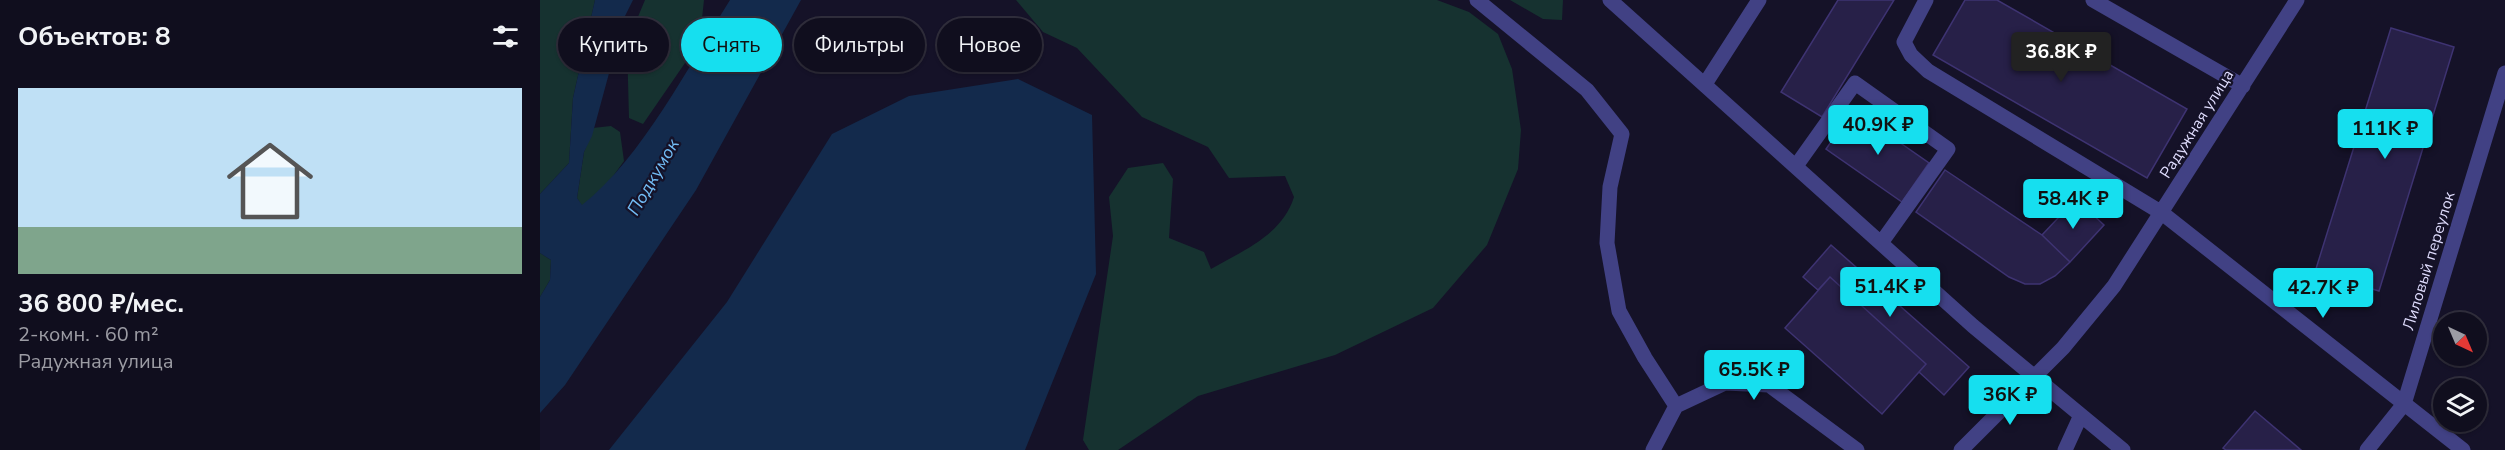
<!DOCTYPE html>
<html lang="ru">
<head>
<meta charset="utf-8">
<style>
	:root { --surface:#100e1e; --page:#1e1c2b; --text:#f1f3f6; --muted:#9c9ca4; --line:#302e3c; --accent:#16dfef }
	body { margin:0; font-family:"Nunito Sans",sans-serif; background:var(--page); color:var(--text); height:100vh; display:flex; flex-direction:column; font-size:22px; white-space:nowrap }
	* { box-sizing:border-box; margin:0 }
	p { font-size:20px; color:var(--muted) }
	.icon { flex:none; width:33px; height:33px; fill:none; stroke:currentColor; stroke-width:2; stroke-linecap:round; stroke-linejoin:round }
	.map { position:relative; flex:1; overflow:hidden }
	.sheet { display:flex; flex-direction:column; background:var(--surface); width:540px }
	.sheet>* { flex:none }
	.guide { position:absolute; left:18px; top:18px; width:570px; height:54px; display:flex; gap:12px }
	.needle { width:39px; rotate:136deg }
	.fabs { position:absolute; left:1893px; top:312px; display:grid; gap:12px }
	.fabs a { display:grid; place-items:center; width:54px; height:54px; border-radius:50%; background:var(--surface); box-shadow:0 2px 4px #0004,0 0 0 2px var(--line); font-size:30px }
	.price { position:absolute; translate:-50% -51px; padding:0 14px; border-radius:6px; background:var(--accent); color:#111; font-size:20px; line-height:39px; filter:drop-shadow(0 2px 3px #0008) }
	.price::after { content:''; position:absolute; left:50%; top:36px; width:18px; height:14px; margin-left:-9px; background:inherit; clip-path:polygon(0 0,100% 0,50% 100%) }
	.price.active { background:#222; color:#fff }
	ul { padding:0; list-style:none }
	li { display:grid; align-content:center; gap:12px; height:318px; padding:0 18px }
	li+li { border-top:2px solid var(--line) }
	li span { display:grid; place-items:center; height:186px; border-radius:0px; color:#555 }
	li>.icon { margin-inline-start:auto }
	span .icon { width:108px; height:108px; fill:#fffc; stroke-width:1 }
	li b { font-size:26px }
	h2 { display:flex; justify-content:space-between; align-items:center; height:72px; padding:0 18px; font-size:26px }
	.pill { padding:0 21px; border-radius:27px; background:var(--surface); box-shadow:0 2px 4px #0004,0 0 0 2px var(--line); font-size:21px; line-height:54px }
	.pill.active { background:var(--accent); color:#111 }
	main { display:flex; flex:1; min-height:0 }
	.map>svg:first-child { display:block }
	.green { fill:#163230 }
	.water { fill:#132a4c }
	.building { fill:#272048; stroke:#3e3372; stroke-width:1.5 }
	.lines { fill:none; stroke-linecap:round; stroke-linejoin:round }
	.minor { stroke:#414184; stroke-width:15 }
	.labels { text-anchor:middle; dominant-baseline:central; stroke-width:4.5; stroke-linejoin:round; paint-order:stroke }
	.street-label { font-size:16px; fill:#dfdcfd; stroke:#151228 }
	.water-label { font-size:18px; font-style:italic; fill:#72bcf5; stroke:#151228 }
</style>
</head>
<body>
<main>
<section class="sheet">
<h2>Объектов: 8<svg class="icon" aria-label="filters" viewBox="0 0 24 24"><path d="M4 7h16M4 17h16"/><circle cx="9" cy="7" r="2"/><circle cx="15" cy="17" r="2"/></svg></h2>
<ul>
<li><span style="background:linear-gradient(#bfe0f5 75%,#7fa58c 0)"><svg class="icon" aria-label="home" viewBox="0 0 24 24"><path d="M3 11l9-7 9 7M6 9v11h12V9"/></svg></span><div><b>36 800 ₽/мес.</b><p>2-комн. · 60 m²</p><p>Радужная улица</p></div></li>
</ul>
</section>
<div class="map">
<svg width="1965" height="450" viewBox="0 0 1965 450">
	<rect width="100%" height="100%" fill="#151228"/>
	<!-- green -->
	<path class="green" d="M0,0H55L33,98L29,163L0,194Z
		M105,0H164L161,28L156,47L103,124L89,118L87,43Z
		M476,0H897L929,12L958,34L972,69L981,130L978,169L947,245L893,308L795,355L658,396L578,450H549L543,440L573,236L569,197L588,168L623,163L633,179L629,238L664,252L671,269C704,250 742,235 754,197L745,176L689,178L668,147L602,117L537,48L503,32Z
		M970,0H1023L1022,20L1003,19Z
		M71,126L80,132L84,161L66,186L42,206L37,198L44,152L53,128Z
		M0,253L11,260L10,280L0,297Z"/>
	<!-- water -->
	<path class="water" d="M55,0H93L84,18L52,136L44,152L37,198L42,205C102,158 149,65 190,0H261L156,190L25,385L0,413V297L10,280L11,260L0,253V194L29,163L33,98Z
		M478,79L552,115L556,274L485,450H69L187,302L292,134L369,96Z"/>
	<!-- building -->
	<path class="building" d="M1298,0H1354L1282,117L1241,92Z
		M1425,0H1457L1647,109L1607,178L1393,55Z
		M1851,28L1914,47L1839,291L1775,272Z
		M1313,110L1389,163L1362,202L1286,149Z
		M1405,170L1502,235L1530,262L1515,276L1500,284H1485L1469,277L1376,212Z
		M1536,199L1564,225L1530,262L1502,235Z
		M1291,245L1429,367L1404,395L1379,372L1386,364L1290,277L1278,290L1263,277Z
		M1290,277L1386,364L1342,414L1245,328Z
		M1715,411L1761,450H1686L1683,448Z"/>
	<g class="lines">
		<!-- minor -->
		<path class="minor" d="M937,0L1047,90L1082,134L1070,187L1067,243L1079,311L1105,358L1136,406
			M1070,0L1433,326L1583,450
			M1386,0L1364,42L1371,55L1388,71L1622,213L1923,450
			M1553,0L1703,86
			M1165,84L1219,0
			M1256,166L1315,83L1408,149L1341,243
			M1113,450L1136,406L1185,383L1229,385L1317,450
			M1421,450L1523,348L1574,286L1757,0
			M1525,450L1541,415
			M1827,450L1864,404L1965,73"/>
	</g>
	<g class="labels">
		<!-- street labels -->
		<g class="street-label">
			<text transform="translate(1657 124) rotate(-58)">Радужная улица</text>
			<text transform="translate(1889 261) rotate(-73)">Лиловый переулок</text>
		</g>
		<!-- water labels -->
		<g class="water-label">
			<text transform="translate(113 177) rotate(-60)">Подкумок</text>
		</g>
	</g>
</svg>
<div class="fabs">
<a><svg class="needle" viewBox="-14 -14 28 28"><path d="M0-13l5 13h-10z" fill="#e53935"/><path d="M0 13l5-13h-10z" fill="#9c9ca4"/></svg></a>
<a><svg class="icon" aria-label="layers" viewBox="0 0 24 24"><path d="M12 4l9 5-9 5-9-5zM3 14l9 5 9-5"/></svg></a>
</div>
<b class="price active" style="left:1521px;top:83px">36.8K ₽</b>
<b class="price" style="left:1338px;top:156px">40.9K ₽</b>
<b class="price" style="left:1845px;top:160px">111K ₽</b>
<b class="price" style="left:1533px;top:230px">58.4K ₽</b>
<b class="price" style="left:1350px;top:318px">51.4K ₽</b>
<b class="price" style="left:1783px;top:319px">42.7K ₽</b>
<b class="price" style="left:1214px;top:401px">65.5K ₽</b>
<b class="price" style="left:1470px;top:426px">36K ₽</b>
<div class="guide">
<a class="pill">Купить</a>
<a class="pill active">Снять</a>
<a class="pill">Фильтры</a>
<a class="pill">Новое</a>
</div>
</div>
</main>
</body>
</html>
